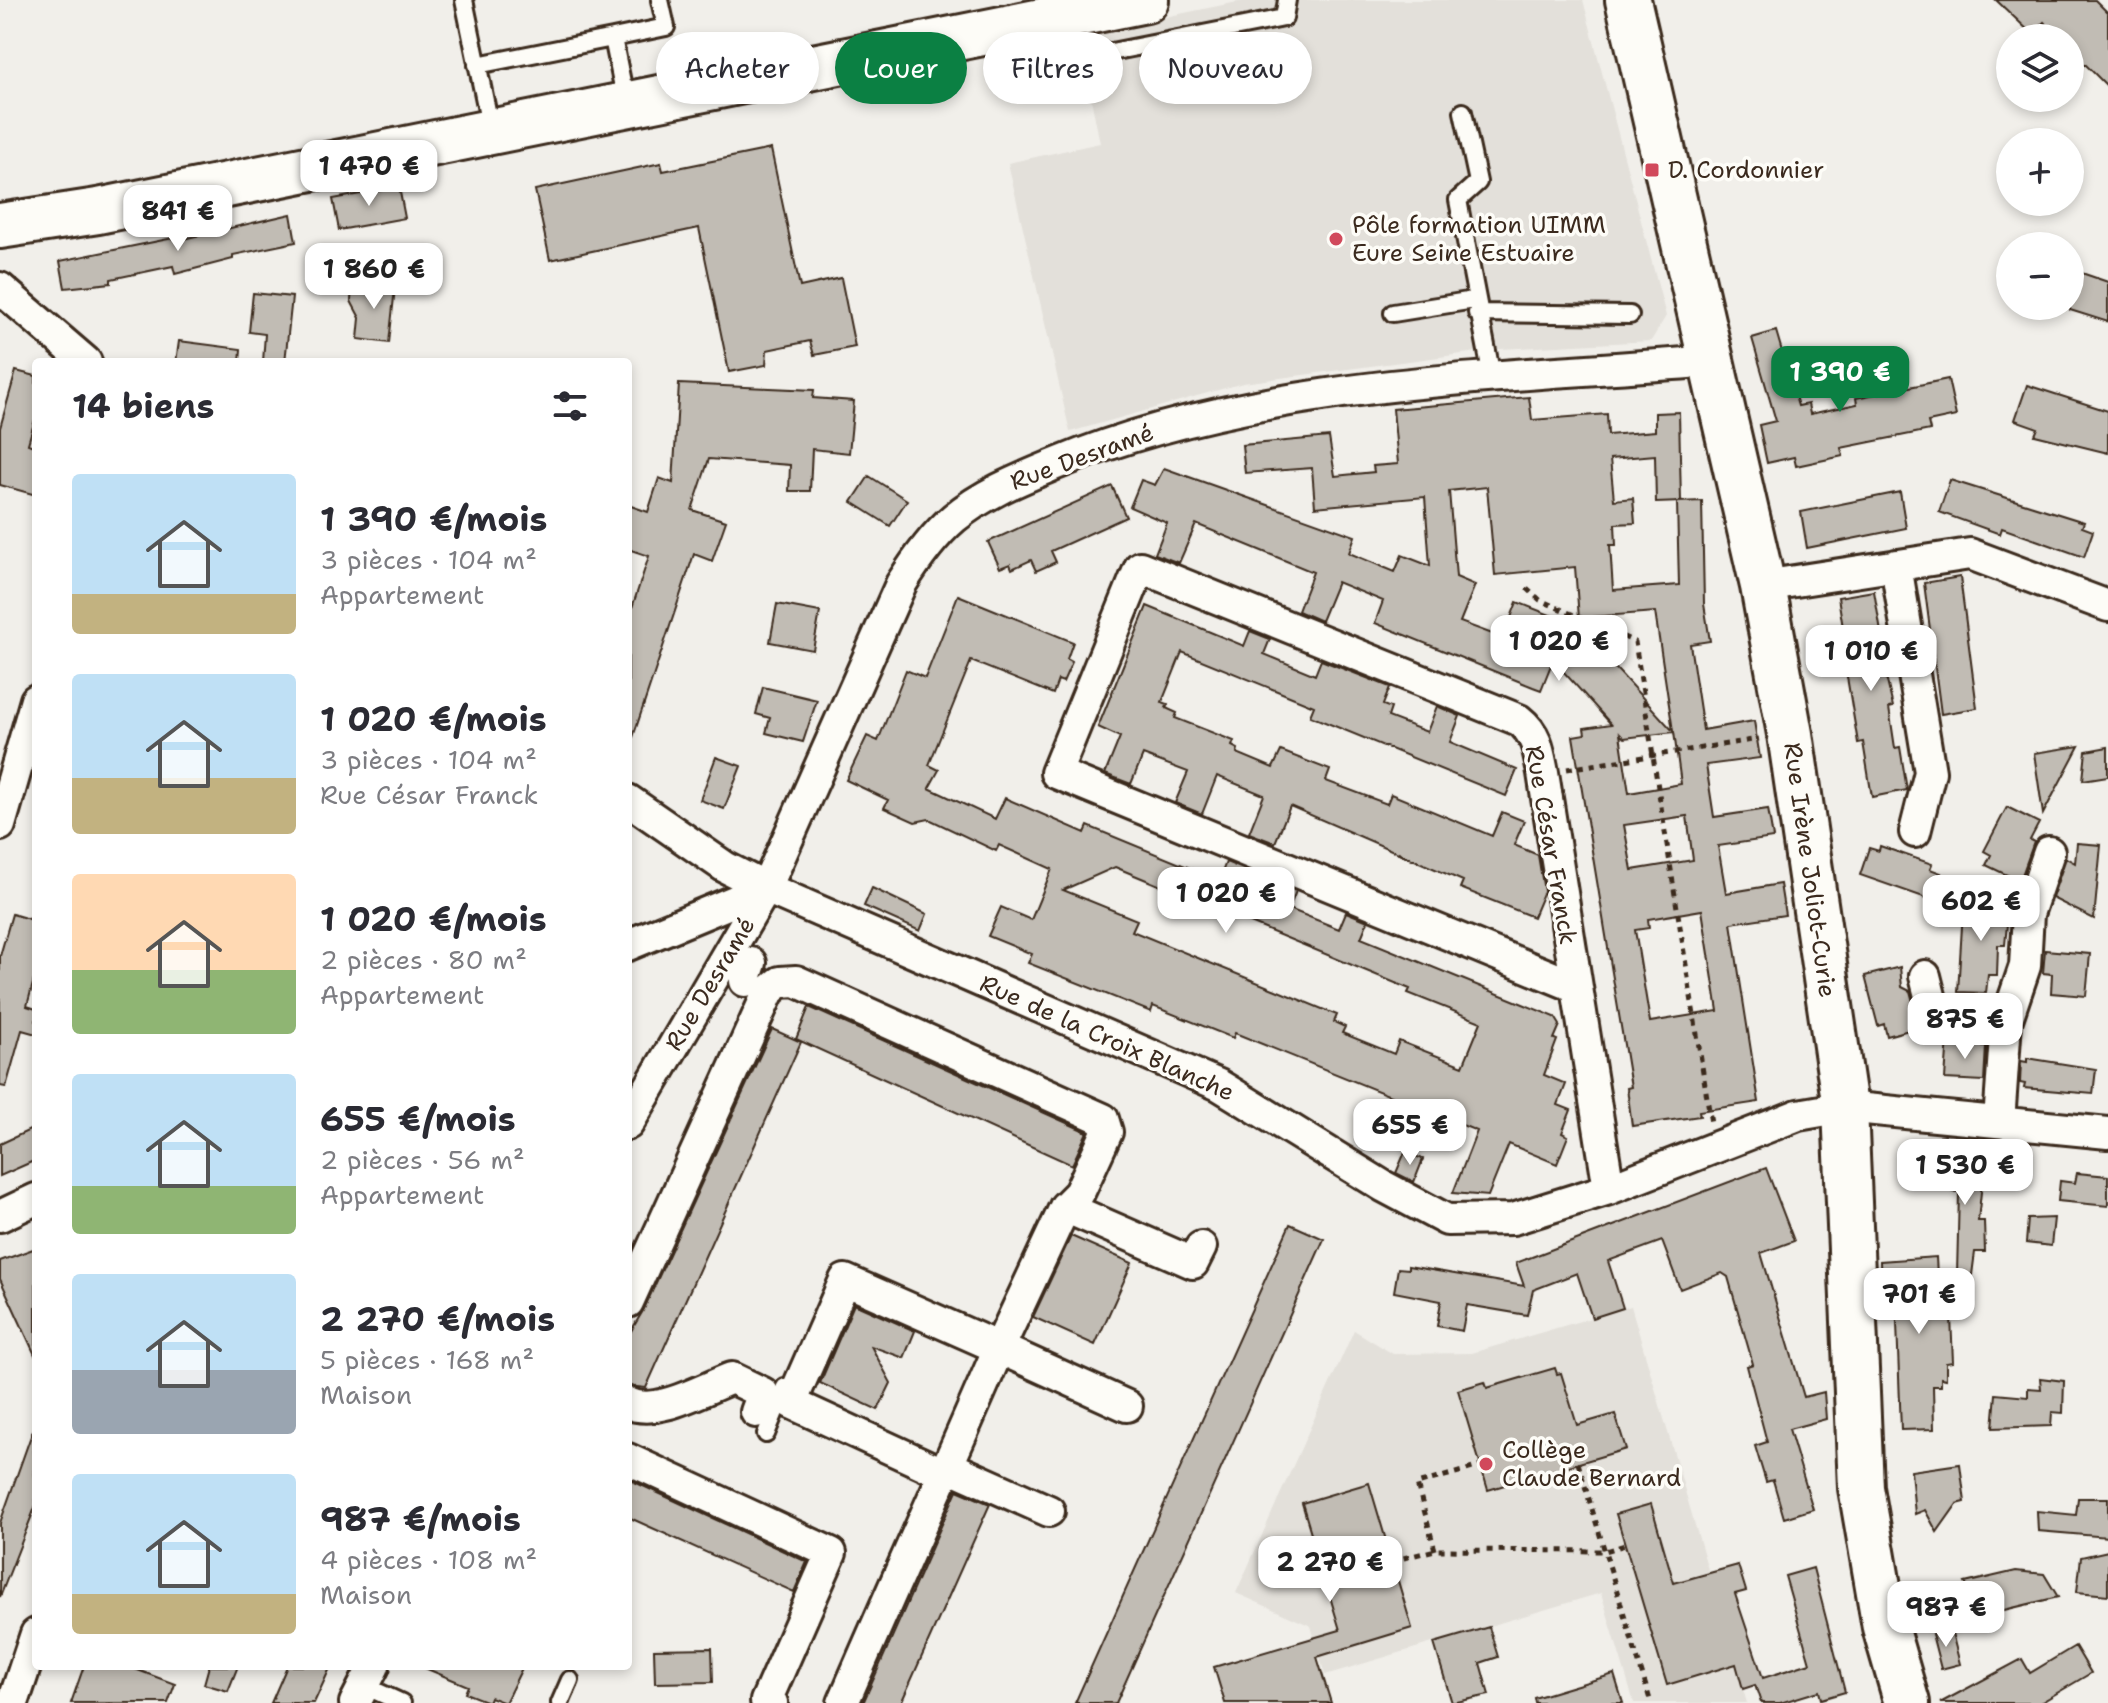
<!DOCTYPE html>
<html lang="fr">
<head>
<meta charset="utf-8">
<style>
	:root { --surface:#fff; --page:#f2f2f3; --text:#2b2b33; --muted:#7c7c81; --accent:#0b8043 }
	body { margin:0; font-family:"Shantell Sans",sans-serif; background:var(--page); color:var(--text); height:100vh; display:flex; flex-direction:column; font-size:30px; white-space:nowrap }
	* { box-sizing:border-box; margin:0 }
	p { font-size:26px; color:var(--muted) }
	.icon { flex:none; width:44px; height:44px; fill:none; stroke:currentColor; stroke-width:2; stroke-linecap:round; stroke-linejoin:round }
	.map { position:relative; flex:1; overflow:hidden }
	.side { position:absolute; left:32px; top:358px; width:600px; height:1312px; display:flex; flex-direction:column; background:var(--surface); border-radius:8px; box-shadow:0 4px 12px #0003 }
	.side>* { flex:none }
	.top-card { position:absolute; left:656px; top:32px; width:760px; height:72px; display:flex; gap:16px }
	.tools { position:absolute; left:1996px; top:24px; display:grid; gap:16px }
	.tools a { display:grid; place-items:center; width:88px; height:88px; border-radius:50%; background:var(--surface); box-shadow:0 4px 12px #0003; font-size:40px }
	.price { position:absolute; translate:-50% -68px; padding:0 18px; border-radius:16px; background:#fff; color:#222; font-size:26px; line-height:52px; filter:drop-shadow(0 2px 4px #0008) }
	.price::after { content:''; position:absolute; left:50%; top:48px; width:24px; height:18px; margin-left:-12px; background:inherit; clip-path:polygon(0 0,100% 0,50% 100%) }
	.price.selected { background:var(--accent); color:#fff }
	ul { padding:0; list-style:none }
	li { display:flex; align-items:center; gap:24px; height:200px; padding:0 40px }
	li span { display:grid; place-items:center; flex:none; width:224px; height:160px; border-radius:8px; color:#555 }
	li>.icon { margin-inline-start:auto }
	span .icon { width:96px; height:96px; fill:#fffc; stroke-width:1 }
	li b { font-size:34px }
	h2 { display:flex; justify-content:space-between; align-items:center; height:96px; padding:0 40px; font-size:34px }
	.pill { padding:0 28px; border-radius:36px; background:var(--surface); box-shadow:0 4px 12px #0003; font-size:28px; line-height:72px }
	.pill.selected { background:var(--accent); color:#fff }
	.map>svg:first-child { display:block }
	.built { fill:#e3e0da }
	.building { fill:#c1bcb4; stroke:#3b2a1e; stroke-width:2; fill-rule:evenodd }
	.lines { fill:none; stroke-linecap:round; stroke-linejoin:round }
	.lane-casing { stroke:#3b2a1e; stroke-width:22 }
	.street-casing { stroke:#3b2a1e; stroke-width:36 }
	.secondary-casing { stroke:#3b2a1e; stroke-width:50 }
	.path { stroke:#3b2a1e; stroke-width:5; stroke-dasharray:6 6; stroke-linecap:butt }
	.lane { stroke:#fdfcf7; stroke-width:16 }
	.street { stroke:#fdfcf7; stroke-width:30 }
	.secondary { stroke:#fdfcf7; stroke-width:44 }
	.poi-dot { fill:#d1495b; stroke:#fdfcf7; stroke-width:3 }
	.labels { text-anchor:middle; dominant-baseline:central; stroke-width:7; stroke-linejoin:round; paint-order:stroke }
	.poi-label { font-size:24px; fill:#3b2a1e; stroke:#fdfcf7; text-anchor:start }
	.street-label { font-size:24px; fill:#3b2a1e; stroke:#fdfcf7 }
</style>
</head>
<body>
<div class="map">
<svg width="2108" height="1703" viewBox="0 0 2108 1703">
	<rect width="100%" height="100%" fill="#f1efea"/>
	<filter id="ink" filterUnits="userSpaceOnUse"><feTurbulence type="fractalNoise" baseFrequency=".0125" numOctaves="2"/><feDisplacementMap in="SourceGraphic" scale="16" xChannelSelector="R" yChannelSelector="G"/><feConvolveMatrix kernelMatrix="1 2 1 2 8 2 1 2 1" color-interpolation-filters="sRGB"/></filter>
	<g filter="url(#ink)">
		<!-- built -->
		<path class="built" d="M1247,0H1583L1666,316L1651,341L1500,349L1243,383L1070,432L1008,163L1100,143L1078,35Z
			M1631,1306L1747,1703H1634L1601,1593L1325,1675L1311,1626L1236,1593L1354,1330L1393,1354L1472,1353Z"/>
		<!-- building -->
		<path class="building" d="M1996,0H2095L2108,13V87L2085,64L2080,68L2070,58V38H2059L2044,22L2032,34Z
			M771,149L800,287L841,278L855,347L814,355L810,341L767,350L766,365L729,372L699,228L550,260L535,190L661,163L663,171Z
			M399,187L405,218L339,230L333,199Z
			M291,214L296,242L233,255V259L175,274L173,266L111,279V283L65,288L60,261L183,236V239Z
			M2070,269L2108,282V322L2070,310Z
			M352,284L395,288L389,343L358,339L360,318L351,301Z
			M253,293L292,297L285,362H263L265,334L249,332Z
			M1776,331L1798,406L1808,404L1810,414L1857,404L1856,398L1948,379L1956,416L1928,422L1930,430L1841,448L1843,456L1796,466L1794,457L1767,463L1759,425L1776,421L1752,338Z
			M179,341L241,349L240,362H176Z
			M16,371L36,376V416L28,444L36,447V495L0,485V428Z
			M679,384L814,390L813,398L854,401L849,453L812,449L810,491H789L790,465L709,459L692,510L726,521L712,561L694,554L632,740L628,739V620L649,556L628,549V505L648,512L659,478L673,483Z
			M2027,385L2108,411V453L2035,435L2038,428L2015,420Z
			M1529,397L1532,420L1607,414L1608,435L1655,431V413L1679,412L1681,502L1656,503L1655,455L1610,459L1614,500L1633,498L1635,523L1615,524L1616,545H1610L1613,590L1679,585L1677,502L1702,501L1704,604L1710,641L1690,644L1703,730L1754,721L1760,758L1706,765L1714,817L1768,809L1773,838L1718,846L1726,893L1780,884L1785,915L1731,923L1759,1102L1699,1111L1700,1116L1632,1126L1627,1088L1631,1087L1573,736L1585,734L1584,728L1611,724L1553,660L1541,690L1533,687L1375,623L1383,601L1337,582L1321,621L1298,611L1313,572L1196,524L1179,563L1155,554L1167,523L1130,507L1141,480L1155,485L1164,468L1355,536L1349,553L1395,572L1402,555L1430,566L1425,497L1315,507L1312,468L1245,473L1242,445L1329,437L1335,476L1374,472L1373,466L1398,464L1393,409ZM1487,487L1495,575L1575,567L1579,618L1655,612L1673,731L1576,625L1517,602L1503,638L1460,622L1475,585L1456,577L1449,491ZM1674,732L1681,784L1629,793L1620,734L1624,738ZM1687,816L1693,860L1632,870L1624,825ZM1702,910L1718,1011L1650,1022L1635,930L1649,928L1648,919Z
			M869,476L907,500L890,526L852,502Z
			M1950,480L2084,522L2082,527L2093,531L2084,557L2002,528L2000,534L1939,512Z
			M1112,486L1126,517L1051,551L1056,562L1036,571L1031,560L1012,569L1010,564L1000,568L988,542Z
			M1900,492L1906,528L1807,548L1801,512Z
			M1960,577L1977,708L1941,714L1924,583Z
			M1874,591L1882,638H1877L1893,707L1889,708L1895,748L1900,747L1907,790L1872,797L1863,742L1858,743L1843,653L1847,652L1838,597Z
			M958,595L1073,642L1067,659L1072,662L1063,682L1058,680L1053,694L971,661L929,765L939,770L929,788L995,819L1005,798L1085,833L1088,826L1219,880L1226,862L1296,891L1289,909L1339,929L1346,912L1368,921L1361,938L1555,1017L1560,1025L1554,1039L1557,1040L1544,1075L1566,1084L1558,1105L1571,1110L1562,1133L1568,1136L1557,1164L1509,1144L1488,1196L1453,1193L1477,1131L1235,1033L1233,1038L1153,1006L1151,1012L1028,963L1032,954L988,936L1001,907L1031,920L1052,869L999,845L996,851L929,819L915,822L884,808L888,800L846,780L867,736L878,741L906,670L925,678ZM1115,867L1410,989L1408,993L1481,1022L1463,1066L1399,1041L1394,1054L1342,1033L1345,1027L1334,1022L1337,1015L1132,931L1137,920L1063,890Z
			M777,604L820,612L813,650L770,642Z
			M1147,606L1244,646L1250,631L1270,639L1264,654L1315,675L1321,660L1390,687L1383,705L1391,708L1388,717L1427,732L1437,706L1460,716L1450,742L1517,770L1506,796L1310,716L1314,706L1182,652L1162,702L1168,704L1166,708L1177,713L1175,718L1234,741L1232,746L1238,749L1237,753L1273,768L1281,751L1330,770L1326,781L1387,804L1391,794L1492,836L1502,812L1524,821L1514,845L1538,855L1544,891L1533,917L1460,888L1463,881L1290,806L1275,843L1249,833L1264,795L1217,776L1202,814L1175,803L1188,772L1143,755L1131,784L1105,774L1120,737L1098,727Z
			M763,687L817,700L803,742L766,733L770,718L756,714Z
			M2079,746L2043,814L2034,753Z
			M2108,747V776L2083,780L2086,751Z
			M716,757L741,766L724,809L700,800Z
			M2007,807L2039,823L2030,840L2034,842L2021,878H2013L1986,865L1991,855L1984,851Z
			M2077,843L2101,845L2094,919L2052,898L2066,858L2075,863Z
			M1880,846L1932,864L1930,869L1941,873L1932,900L1860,875L1869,848L1879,851Z
			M872,888L927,914L920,931L864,906Z
			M1968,900L2009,903L2005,945H1998L1997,975H1988L1986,993L1958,992L1963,910Z
			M12,914L36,921V972L27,1006L36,1009V1034L22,1030L6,1087L0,1086V956Z
			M2045,950L2090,954L2086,996L2051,993L2052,974L2043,973Z
			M1900,967L1902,987L1910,991L1920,1027L1887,1036L1884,1024L1878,1026L1865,976Z
			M809,1007L1087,1132L1072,1165L796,1039Z
			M772,1029L801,1042L646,1388L628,1386V1336L644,1309Z
			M1948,1038L1969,1039L1968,1045L1986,1046L1984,1081L1945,1079Z
			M2027,1058L2096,1069L2093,1094L2024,1088L2025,1084L2020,1083L2021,1061L2027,1062Z
			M36,1127V1160L0,1176V1144Z
			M1405,1152L1423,1159L1414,1182L1396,1173Z
			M1937,1159L1984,1163L1978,1221H1984L1985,1252H1975L1972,1275L1957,1274L1959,1192L1934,1189Z
			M1766,1168L1794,1241L1761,1253L1804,1397L1824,1392L1826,1419L1789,1429L1813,1509L1784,1518L1773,1480L1766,1482L1755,1446L1767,1442L1747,1366L1753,1364L1728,1277L1722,1273L1680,1289L1662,1241L1608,1261L1623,1308L1592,1318L1577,1273L1533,1290L1527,1315L1467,1305L1462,1331L1437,1326L1441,1301L1394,1292L1398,1268L1408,1269V1266L1524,1286L1516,1263Z
			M2077,1173L2108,1176V1206L2058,1201L2060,1181L2075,1183Z
			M2054,1218L2051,1246L2026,1243L2028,1219Z
			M1290,1224L1324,1239L1116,1703H1075Z
			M1071,1236L1132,1263L1095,1345L1033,1317Z
			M36,1248V1357L0,1279V1261Z
			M1936,1257L1938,1294H1950L1953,1362L1946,1363V1379L1941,1378V1386H1933L1934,1429L1901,1430L1896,1296H1881L1880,1261Z
			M854,1304L915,1331L904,1358L871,1346L891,1383L878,1410L820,1383Z
			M1555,1368L1557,1374L1561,1373L1577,1425L1615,1414L1626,1449L1488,1490L1458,1390L1485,1382L1487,1388Z
			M2040,1378L2064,1381L2063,1413L2052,1412L2051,1426L1993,1428L1996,1394L2028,1397V1388L2041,1389Z
			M33,1430L36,1505L0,1597V1523Z
			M1960,1464L1965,1502L1957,1504L1937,1532L1925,1510L1915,1514L1911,1471Z
			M628,1479L807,1562L794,1592L628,1517Z
			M1369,1483L1412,1628L1317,1657L1331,1703H1225L1214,1667L1340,1630L1302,1503Z
			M957,1490L990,1504L901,1703H863Z
			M2078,1498H2108V1537L2038,1531L2037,1511L2076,1515Z
			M1651,1504L1674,1583L1738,1565L1746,1591L1735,1594L1763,1678L1810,1663L1785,1576L1813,1568L1845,1692L1821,1699L1819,1691L1780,1703H1761L1755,1685L1743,1689L1736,1664L1667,1685L1616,1514Z
			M2108,1551V1595L2077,1592L2081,1557Z
			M2016,1571L2044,1574L2058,1597L1983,1615L1965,1583Z
			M1489,1627L1498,1657L1480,1663L1489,1695L1452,1703L1434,1643Z
			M1951,1629L1960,1664L1941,1669L1932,1634Z
			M2075,1646L2091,1673L2040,1703H1940L2022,1659L2030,1673Z
			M712,1648L713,1682L655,1683L654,1649Z
			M84,1666H127L175,1684L168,1703H71Z
			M209,1666H238L228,1691L204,1684Z
			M287,1666H331L314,1703H271Z
			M420,1666H523L505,1703L490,1697L488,1702L465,1693L468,1686Z
			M1614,1674L1623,1703H1535L1534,1698Z"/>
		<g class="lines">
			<!-- lane casing -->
			<g class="lane-casing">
				<path id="lane" d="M464,0L491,130
					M1096,55L1284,18L1287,0
					M477,65L613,38
					M626,102L613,38L666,27L660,0
					M1463,112L1478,182L1458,200L1492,377
					M1393,313L1474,300
					M1477,313L1630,315
					M766,1434L785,1387
					M365,1686L402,1703
					M560,1703L570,1680"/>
			</g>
			<!-- street casing -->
			<g class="street-casing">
				<path id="street" d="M0,288L86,362
					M1896,565L1930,772L1915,832
					M1763,586L1970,554L2108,606
					M628,800L725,867L766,888L1219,1085L1383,1186L1447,1220L1513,1219L1609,1189L1798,1115L1845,1107L2108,1133
					M0,825L36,700
					M628,945L766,888
					M1925,976L1936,1020L2006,1022
					M745,981L751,963
					M1574,986L1056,773L1140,567L1519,720C1537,734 1539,752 1543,773L1609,1189
					M1999,1122L2006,1022L2025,966L2028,914L2049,852
					M628,1124L766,888L901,584C916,560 932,537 954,518C984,493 1020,479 1056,464C1257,380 1498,378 1714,361
					M1065,1207L1193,1263L1201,1247
					M0,1216L36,1199
					M628,1302L769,991L780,982L796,981L1103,1119L1107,1132L1079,1193L1065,1207L999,1348L1127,1406
					M628,1403C657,1417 704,1388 732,1378L763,1393L756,1412
					M628,1459L831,1553L766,1701L772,1703
					M948,1466L1049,1511
					M13,1703L36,1634
					M355,1703L374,1666
					M843,1703C894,1584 948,1467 999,1348L845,1280L791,1403L945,1474"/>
			</g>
			<!-- secondary casing -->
			<g class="secondary-casing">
				<path id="secondary" d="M1628,0L1763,586L1790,734L1845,1107L1861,1488L1885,1627L1907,1703
					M0,226L98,211L1146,0"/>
			</g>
			<!-- path -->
			<path class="path" d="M1527,588L1540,600L1635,642L1711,1123
				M1567,769L1759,739
				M1578,1463L1651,1703
				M1435,1550L1417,1484L1480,1466
				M1392,1561L1435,1550L1605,1551L1625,1545"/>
			<!-- lane -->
			<use href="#lane" class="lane"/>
			<!-- street -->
			<use href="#street" class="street"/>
			<!-- secondary -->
			<use href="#secondary" class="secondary"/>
		</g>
	</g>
	<!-- markers -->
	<g class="poi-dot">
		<rect x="1644" y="162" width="16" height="16" rx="4"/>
		<circle cx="1336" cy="239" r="8"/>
		<circle cx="1486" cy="1464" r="8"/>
	</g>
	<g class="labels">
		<!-- poi labels -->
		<g class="poi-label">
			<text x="1668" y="170">D. Cordonnier</text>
			<text x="1352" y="225">Pôle formation UIMM<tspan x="1352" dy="28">Eure Seine Estuaire</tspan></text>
			<text x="1502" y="1450">Collège<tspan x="1502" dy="28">Claude Bernard</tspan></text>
		</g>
		<!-- street labels -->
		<g class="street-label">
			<text transform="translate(1082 457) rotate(-20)">Rue Desramé</text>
			<text transform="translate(1551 845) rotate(80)">Rue César Franck</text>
			<text transform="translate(1810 870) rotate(82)">Rue Irène Joliot-Curie</text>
			<text transform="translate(710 984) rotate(-59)">Rue Desramé</text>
			<text transform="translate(1107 1038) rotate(24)">Rue de la Croix Blanche</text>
		</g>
	</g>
</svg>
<div class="tools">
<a><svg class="icon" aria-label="layers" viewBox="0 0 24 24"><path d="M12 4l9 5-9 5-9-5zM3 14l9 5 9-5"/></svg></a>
<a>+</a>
<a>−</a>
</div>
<b class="price" style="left:369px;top:208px">1 470 €</b>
<b class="price" style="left:178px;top:253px">841 €</b>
<b class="price" style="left:374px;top:311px">1 860 €</b>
<b class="price selected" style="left:1840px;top:414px">1 390 €</b>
<b class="price" style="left:1559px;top:683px">1 020 €</b>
<b class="price" style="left:1871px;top:693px">1 010 €</b>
<b class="price" style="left:1226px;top:935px">1 020 €</b>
<b class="price" style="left:1981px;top:943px">602 €</b>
<b class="price" style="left:1965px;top:1061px">875 €</b>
<b class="price" style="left:1410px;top:1167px">655 €</b>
<b class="price" style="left:1965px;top:1207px">1 530 €</b>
<b class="price" style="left:1919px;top:1336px">701 €</b>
<b class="price" style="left:1330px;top:1604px">2 270 €</b>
<b class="price" style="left:1946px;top:1649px">987 €</b>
<div class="top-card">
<a class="pill">Acheter</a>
<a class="pill selected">Louer</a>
<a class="pill">Filtres</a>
<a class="pill">Nouveau</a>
</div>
<section class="side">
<h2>14 biens<svg class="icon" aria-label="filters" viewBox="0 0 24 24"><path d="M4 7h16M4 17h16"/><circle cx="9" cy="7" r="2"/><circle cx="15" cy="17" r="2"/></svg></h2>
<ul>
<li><span style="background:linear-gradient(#bfe0f5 75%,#c2b280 0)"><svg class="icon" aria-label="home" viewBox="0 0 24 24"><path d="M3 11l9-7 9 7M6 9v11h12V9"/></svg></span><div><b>1 390 €/mois</b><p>3 pièces · 104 m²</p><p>Appartement</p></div></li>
<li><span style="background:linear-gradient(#bfe0f5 65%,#c2b280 0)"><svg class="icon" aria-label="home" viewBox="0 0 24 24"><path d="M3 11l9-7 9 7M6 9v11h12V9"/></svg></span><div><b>1 020 €/mois</b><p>3 pièces · 104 m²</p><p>Rue César Franck</p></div></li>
<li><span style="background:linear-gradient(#ffd9b3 60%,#8fb573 0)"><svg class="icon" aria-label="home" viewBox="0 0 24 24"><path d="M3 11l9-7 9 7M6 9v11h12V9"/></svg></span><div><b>1 020 €/mois</b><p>2 pièces · 80 m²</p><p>Appartement</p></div></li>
<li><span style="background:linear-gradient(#bfe0f5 70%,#8fb573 0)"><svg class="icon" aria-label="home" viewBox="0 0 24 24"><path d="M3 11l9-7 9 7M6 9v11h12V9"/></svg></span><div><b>655 €/mois</b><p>2 pièces · 56 m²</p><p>Appartement</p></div></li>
<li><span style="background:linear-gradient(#bfe0f5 60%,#9aa5b1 0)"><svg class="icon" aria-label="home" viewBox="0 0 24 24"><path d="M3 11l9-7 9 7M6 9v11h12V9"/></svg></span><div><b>2 270 €/mois</b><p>5 pièces · 168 m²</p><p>Maison</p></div></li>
<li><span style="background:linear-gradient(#bfe0f5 75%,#c2b280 0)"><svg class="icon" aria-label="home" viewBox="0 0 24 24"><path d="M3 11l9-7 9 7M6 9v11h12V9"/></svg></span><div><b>987 €/mois</b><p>4 pièces · 108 m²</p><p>Maison</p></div></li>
</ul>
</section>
</div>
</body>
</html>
